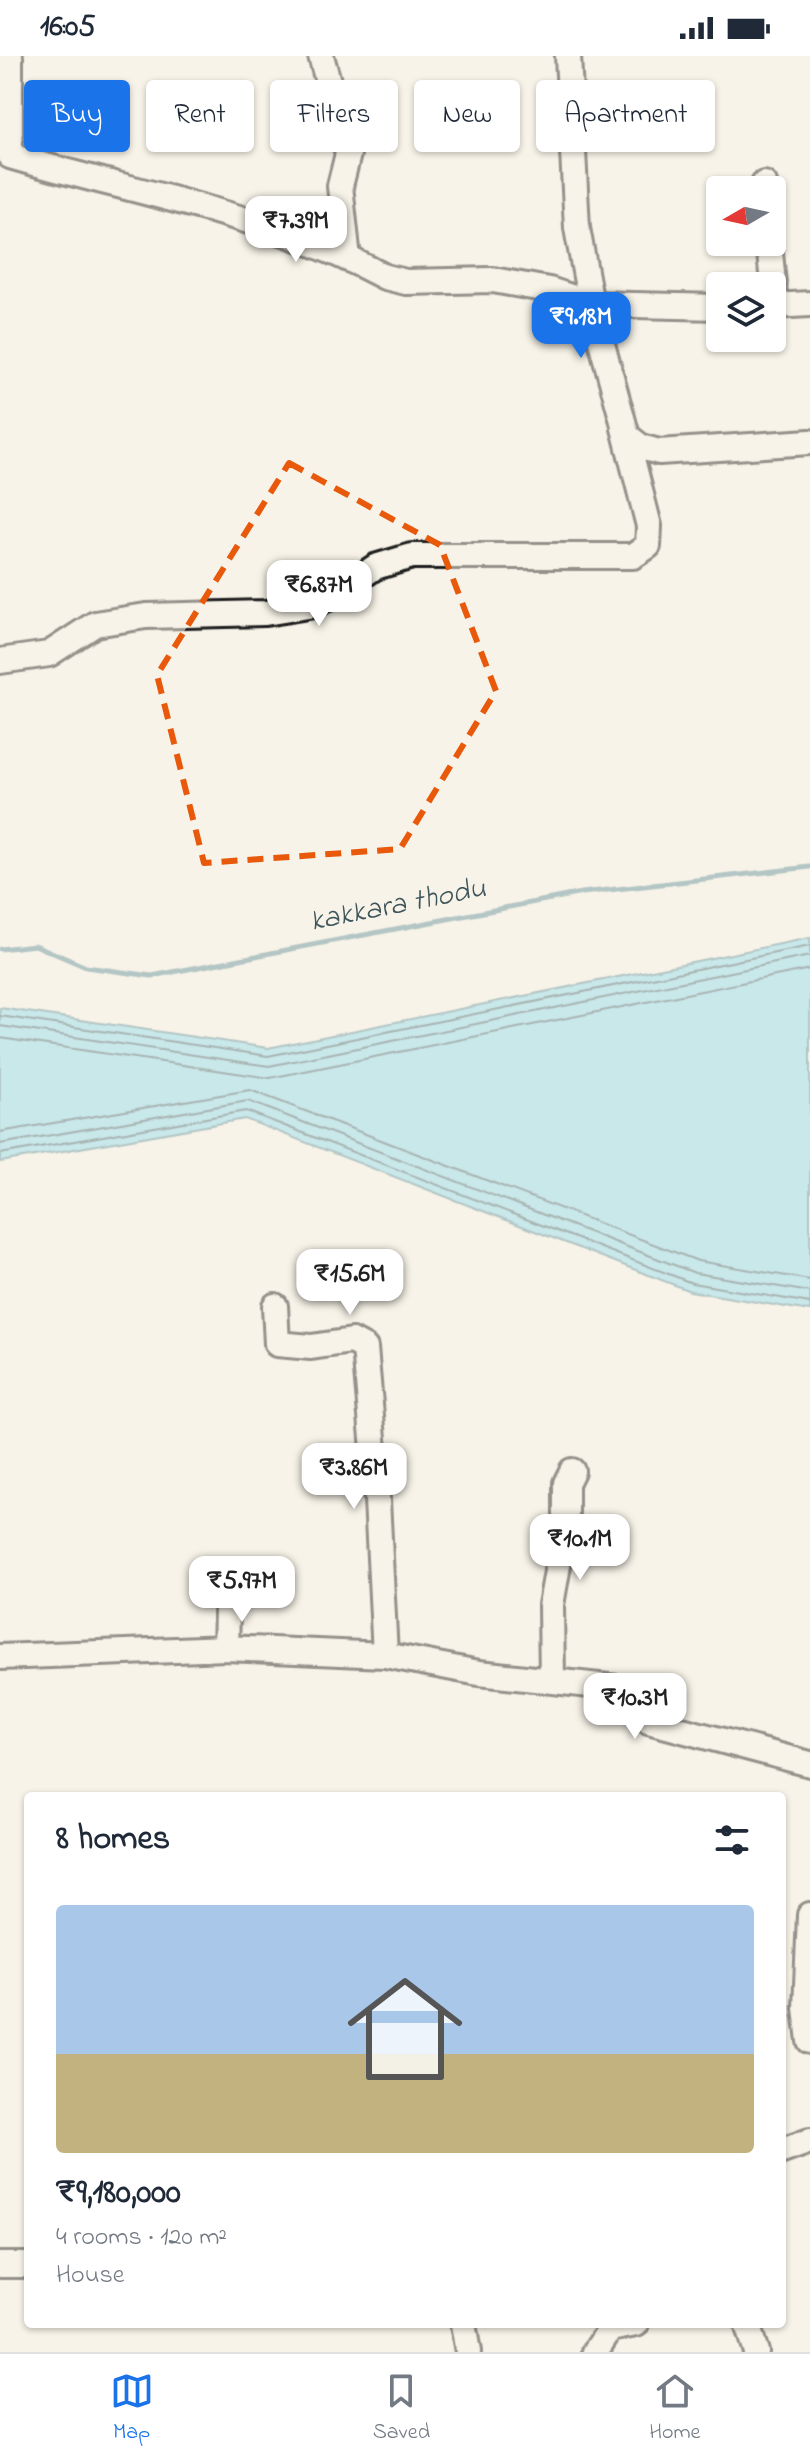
<!DOCTYPE html>
<html lang="en">
<head>
<meta charset="utf-8">
<style>
	:root { --surface:#fff; --page:#f6f6f7; --text:#1f2937; --muted:#747a83; --line:#e0e1e3; --accent:#1a73e8 }
	body { margin:0; font-family:"Indie Flower",sans-serif; background:var(--page); color:var(--text); height:100vh; display:flex; flex-direction:column; font-size:30px; white-space:nowrap }
	* { box-sizing:border-box; margin:0 }
	p { font-size:26px; color:var(--muted) }
	.icon { flex:none; width:44px; height:44px; fill:none; stroke:currentColor; stroke-width:2; stroke-linecap:round; stroke-linejoin:round }
	.map { position:relative; flex:1; overflow:hidden }
	.sheet { position:absolute; left:24px; top:1736px; width:762px; height:536px; display:flex; flex-direction:column; background:var(--surface); border-radius:8px; box-shadow:0 2px 6px #0004 }
	.sheet>* { flex:none }
	.banner { position:absolute; left:24px; top:24px; width:762px; height:72px; display:flex; gap:16px }
	.needle { width:52px; rotate:261deg }
	.controls { position:absolute; left:706px; top:120px; display:grid; gap:16px }
	.controls a { display:grid; place-items:center; width:80px; height:80px; border-radius:8px; background:var(--surface); box-shadow:0 2px 6px #0004; font-size:40px }
	.price { position:absolute; translate:-50% -68px; padding:0 18px; border-radius:16px; background:#fff; color:#222; font-size:26px; line-height:52px; filter:drop-shadow(0 2px 4px #0008) }
	.price::after { content:''; position:absolute; left:50%; top:48px; width:24px; height:18px; margin-left:-12px; background:inherit; clip-path:polygon(0 0,100% 0,50% 100%) }
	.price.on { background:var(--accent); color:#fff }
	ul { padding:0; list-style:none }
	li { display:grid; align-content:center; gap:16px; height:424px; padding:0 32px }
	li+li { border-top:2px solid var(--line) }
	li span { display:grid; place-items:center; height:248px; border-radius:8px; color:#555 }
	li>.icon { margin-inline-start:auto }
	span .icon { width:144px; height:144px; fill:#fffc; stroke-width:1 }
	li b { font-size:34px }
	h2 { display:flex; justify-content:space-between; align-items:center; height:96px; padding:0 32px; font-size:34px }
	.tag { padding:0 28px; border-radius:8px; background:var(--surface); box-shadow:0 2px 6px #0004; font-size:28px; line-height:72px }
	.tag.on { background:var(--accent); color:#fff }
	.status { display:flex; justify-content:space-between; align-items:center; height:56px; padding:0 40px; background:var(--surface); direction:ltr }
	.status svg { height:22px; fill:currentColor }
	.tabs { display:flex; justify-content:space-around; align-items:center; height:112px; border-top:2px solid var(--line); background:var(--surface); font-size:22px; color:var(--muted) }
	.tabs a { display:grid; justify-items:center; gap:4px }
	.tabs .on { color:var(--accent) }
	.map>svg:first-child { display:block }
	.water { fill:#8edbee; stroke:#608f9a; stroke-width:2 }
	.lines { fill:none; stroke-linecap:round; stroke-linejoin:round }
	.shore { stroke:#4a6870; stroke-width:2 }
	.stream { stroke:#608f9a; stroke-width:5 }
	.minor-casing { stroke:#1c1c1c; stroke-width:30 }
	.minor { stroke:#f7f3e8; stroke-width:24 }
	.marked { fill:none; stroke:#e8590c; stroke-width:6; stroke-dasharray:16 10; stroke-linejoin:round }
	.labels { text-anchor:middle; dominant-baseline:central; stroke-width:7; stroke-linejoin:round; paint-order:stroke }
	.water-label { font-size:30px; font-style:italic; fill:#3e555b; stroke:#f7f3e8 }
</style>
</head>
<body>
<div class="status"><b>16:05</b><svg viewBox="0 0 49 12"><path d="M0 12V9h3v3zM5 12V6h3v6zM10 12V3h3v9zM15 12V0h3v12zM26 1h20v11H26zM47 4h2v5h-2z"/></svg></div>
<div class="map">
<svg width="810" height="2296" viewBox="0 0 810 2296">
	<rect width="100%" height="100%" fill="#f7f3e8"/>
	<filter id="ink" filterUnits="userSpaceOnUse"><feTurbulence type="fractalNoise" baseFrequency=".0125" numOctaves="2"/><feDisplacementMap in="SourceGraphic" scale="16" xChannelSelector="R" yChannelSelector="G"/><feConvolveMatrix kernelMatrix="1 2 1 2 8 2 1 2 1" color-interpolation-filters="sRGB"/></filter>
	<g filter="url(#ink)">
		<!-- water -->
		<path class="water" d="M810,882V1255L690,1235L245,1063L0,1106V952L268,992Z"/>
		<g class="lines">
			<!-- shore -->
			<path class="shore" d="M0,960L268,1000L810,890
				M0,970L269,1010L810,900
				M0,982L270,1022L810,913
				M0,1076L250,1034L698,1205L810,1224
				M0,1088L248,1045L695,1217L810,1236
				M0,1098L246,1055L692,1227L810,1247"/>
			<!-- stream -->
			<path class="stream" d="M0,893L35,889L86,911L152,920L582,837L810,811"/>
			<!-- minor casing -->
			<g class="minor-casing">
				<path id="minor" d="M10,0V100C135,137 268,158 385,221L406,226L493,224L549,234L591,248L720,251
					M321,0L348,98L340,130L348,203
					M568,0L577,172L591,248L627,380L641,391L659,396L810,386
					M764,128L765,134
					M769,186L775,249
					M772,250L810,248
					M0,605L49,598L95,568L146,560L265,557L308,550L333,540L375,511L412,500H633L648,490L649,470L624,372
					M275,1250L277,1288L311,1291L352,1285L365,1292L375,1405L385,1599
					M226,1592L228,1519
					M0,1601L226,1592L385,1599L479,1617L627,1633L648,1665L810,1708
					M552,1625L551,1549L566,1464V1427L572,1415
					M810,1859L806,1952L810,1985
					M782,2095L810,2085
					M0,2209H28
					M463,2268L468,2296
					M747,2268L756,2296
					M595,2296L610,2273L636,2268"/>
			</g>
			<!-- minor -->
			<use href="#minor" class="minor"/>
		</g>
	</g>
	<!-- marked area -->
	<path d="M0 0H810V2296H0ZM289,407L440,489L496,635L400,793L204,807L157,619Z" fill="#f7f3e8" fill-opacity=".55" fill-rule="evenodd"/>
	<path class="marked" d="M289,407L440,489L496,635L400,793L204,807L157,619Z"/>
	<g class="labels">
		<!-- water labels -->
		<g class="water-label">
			<text transform="translate(398 850) rotate(-11)">kakkara thodu</text>
		</g>
	</g>
</svg>
<div class="controls">
<a><svg class="needle" viewBox="-14 -14 28 28"><path d="M0-13l5 13h-10z" fill="#e53935"/><path d="M0 13l5-13h-10z" fill="#747a83"/></svg></a>
<a><svg class="icon" aria-label="layers" viewBox="0 0 24 24"><path d="M12 4l9 5-9 5-9-5zM3 14l9 5 9-5"/></svg></a>
</div>
<b class="price" style="left:296px;top:208px">₹7.39M</b>
<b class="price on" style="left:581px;top:304px">₹9.18M</b>
<b class="price" style="left:319px;top:572px">₹6.87M</b>
<b class="price" style="left:350px;top:1261px">₹15.6M</b>
<b class="price" style="left:354px;top:1455px">₹3.86M</b>
<b class="price" style="left:580px;top:1526px">₹10.1M</b>
<b class="price" style="left:242px;top:1568px">₹5.97M</b>
<b class="price" style="left:635px;top:1685px">₹10.3M</b>
<div class="banner">
<a class="tag on">Buy</a>
<a class="tag">Rent</a>
<a class="tag">Filters</a>
<a class="tag">New</a>
<a class="tag">Apartment</a>
</div>
<section class="sheet">
<h2>8 homes<svg class="icon" aria-label="filters" viewBox="0 0 24 24"><path d="M4 7h16M4 17h16"/><circle cx="9" cy="7" r="2"/><circle cx="15" cy="17" r="2"/></svg></h2>
<ul>
<li><span style="background:linear-gradient(#a9c7e8 60%,#c2b280 0)"><svg class="icon" aria-label="home" viewBox="0 0 24 24"><path d="M3 11l9-7 9 7M6 9v11h12V9"/></svg></span><div><b>₹9,180,000</b><p>4 rooms · 120 m²</p><p>House</p></div></li>
</ul>
</section>
</div>
<nav class="tabs">
<a class="on"><svg class="icon" aria-label="map" viewBox="0 0 24 24"><path d="M3 6l6-2 6 2 6-2v14l-6 2-6-2-6 2zM9 4v14M15 6v14"/></svg>Map</a>
<a><svg class="icon" aria-label="saved" viewBox="0 0 24 24"><path d="M7 4h10v16l-5-4-5 4z"/></svg>Saved</a>
<a><svg class="icon" aria-label="home" viewBox="0 0 24 24"><path d="M3 11l9-7 9 7M6 9v11h12V9"/></svg>Home</a>
</nav>
</body>
</html>
